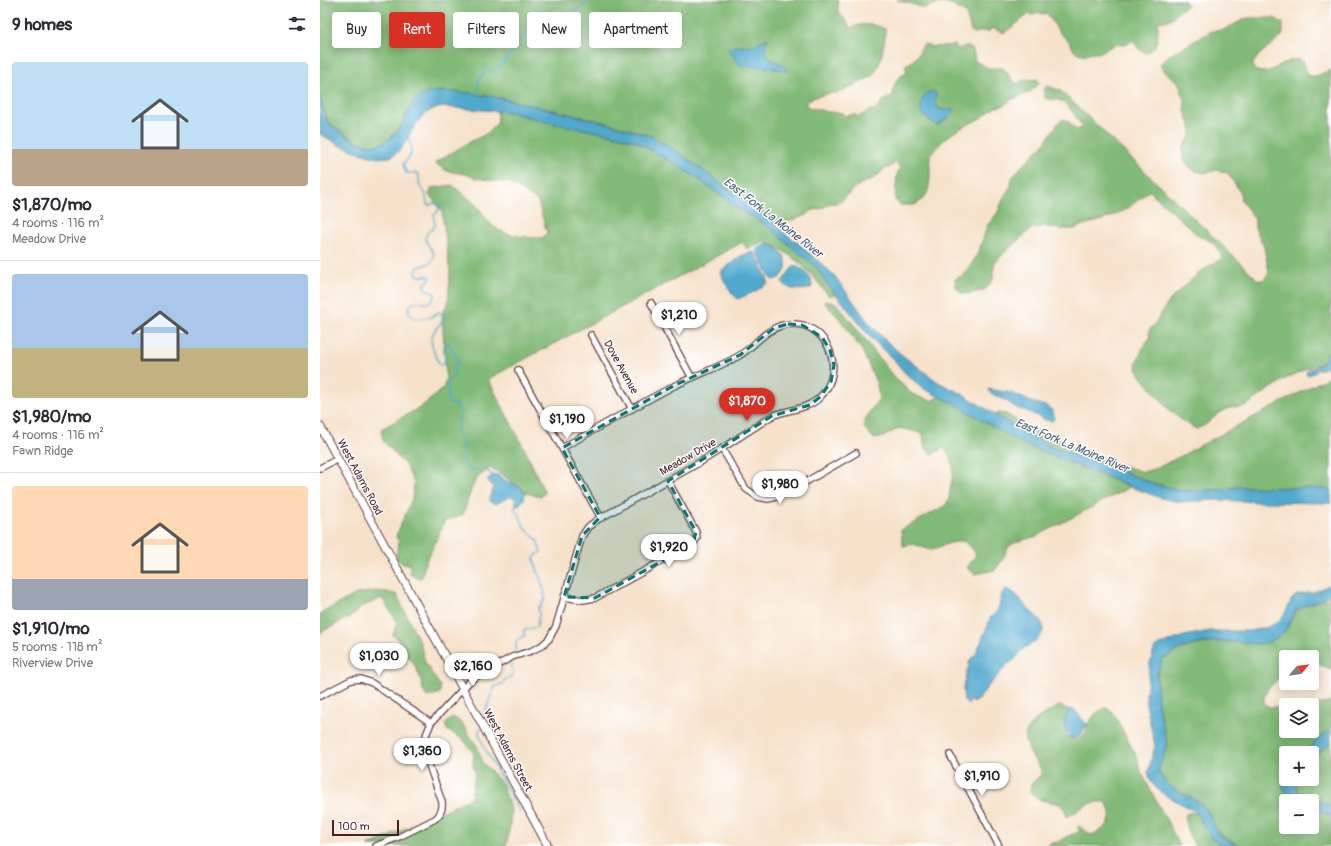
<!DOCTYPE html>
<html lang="en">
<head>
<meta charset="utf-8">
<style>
	:root { --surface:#fff; --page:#f7f7f7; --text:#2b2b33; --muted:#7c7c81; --line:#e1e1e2; --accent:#d93025 }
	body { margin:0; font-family:Pangolin,sans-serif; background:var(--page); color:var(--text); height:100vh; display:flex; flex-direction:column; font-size:15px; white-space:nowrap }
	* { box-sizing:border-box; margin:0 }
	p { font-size:13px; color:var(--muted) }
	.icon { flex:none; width:22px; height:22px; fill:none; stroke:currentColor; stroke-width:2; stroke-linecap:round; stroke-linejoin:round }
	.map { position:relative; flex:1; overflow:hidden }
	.side { display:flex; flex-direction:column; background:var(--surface); width:320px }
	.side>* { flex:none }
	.top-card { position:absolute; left:12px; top:12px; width:380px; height:36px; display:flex; gap:8px }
	.needle { width:26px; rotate:61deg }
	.buttons { position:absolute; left:959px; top:650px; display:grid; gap:8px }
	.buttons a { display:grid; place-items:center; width:40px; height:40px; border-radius:4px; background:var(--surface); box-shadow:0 2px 10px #0003; font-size:20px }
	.scale { position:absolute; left:12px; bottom:10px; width:67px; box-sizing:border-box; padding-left:4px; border:2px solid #4a1f2b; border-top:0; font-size:11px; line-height:14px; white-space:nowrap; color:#4a1f2b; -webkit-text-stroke:3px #fff; paint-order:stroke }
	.price { position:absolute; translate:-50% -34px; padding:0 9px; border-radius:14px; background:#fff; color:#222; font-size:13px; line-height:26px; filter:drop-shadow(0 1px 2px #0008) }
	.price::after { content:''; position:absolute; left:50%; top:24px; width:12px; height:9px; margin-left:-6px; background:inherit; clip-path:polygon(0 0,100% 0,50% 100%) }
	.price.active { background:var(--accent); color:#fff }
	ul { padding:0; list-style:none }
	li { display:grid; align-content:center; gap:8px; height:212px; padding:0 12px }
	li+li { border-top:1px solid var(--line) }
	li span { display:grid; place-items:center; height:124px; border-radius:4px; color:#555 }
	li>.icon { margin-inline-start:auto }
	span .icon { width:72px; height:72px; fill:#fffc; stroke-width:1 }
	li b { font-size:17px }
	h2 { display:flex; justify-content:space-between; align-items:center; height:48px; padding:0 12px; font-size:17px }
	.tag { padding:0 14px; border-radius:4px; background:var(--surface); box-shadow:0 2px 10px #0003; font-size:14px; line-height:36px }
	.tag.active { background:var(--accent); color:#fff }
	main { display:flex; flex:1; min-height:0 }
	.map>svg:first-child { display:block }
	.forest { fill:#81b976; stroke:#666c50; fill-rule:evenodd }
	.water { fill:#4fa9cd; stroke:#4c647c }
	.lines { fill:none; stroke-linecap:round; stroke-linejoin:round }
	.stream { stroke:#4fa9cd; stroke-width:1.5 }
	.street-casing { stroke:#643c43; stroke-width:8 }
	.secondary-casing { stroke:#643c43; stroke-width:9 }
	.street { stroke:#fff; stroke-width:5.5 }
	.secondary { stroke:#fff; stroke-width:7 }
	.marked { fill:#0f766e; fill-opacity:0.2; stroke:#0f766e; stroke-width:3; stroke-dasharray:8 5; stroke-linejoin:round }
	.labels { text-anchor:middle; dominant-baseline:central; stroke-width:3; stroke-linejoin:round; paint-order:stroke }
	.street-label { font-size:11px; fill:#4a1f2b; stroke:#fff }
	.water-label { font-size:12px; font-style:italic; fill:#4c5d74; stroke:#fff }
</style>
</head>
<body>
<main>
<section class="side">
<h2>9 homes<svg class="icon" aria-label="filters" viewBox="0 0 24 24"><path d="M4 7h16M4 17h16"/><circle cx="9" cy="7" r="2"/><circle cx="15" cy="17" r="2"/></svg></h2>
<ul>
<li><span style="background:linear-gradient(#bfe0f5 70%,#b9a48a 0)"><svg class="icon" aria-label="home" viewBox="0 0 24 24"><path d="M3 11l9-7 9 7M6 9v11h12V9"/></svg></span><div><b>$1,870/mo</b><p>4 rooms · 116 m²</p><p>Meadow Drive</p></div></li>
<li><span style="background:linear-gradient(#a9c7e8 60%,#c2b280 0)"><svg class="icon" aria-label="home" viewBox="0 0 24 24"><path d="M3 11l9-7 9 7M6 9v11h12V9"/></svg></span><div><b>$1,980/mo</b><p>4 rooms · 116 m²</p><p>Fawn Ridge</p></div></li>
<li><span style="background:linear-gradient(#ffd9b3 75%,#9aa5b1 0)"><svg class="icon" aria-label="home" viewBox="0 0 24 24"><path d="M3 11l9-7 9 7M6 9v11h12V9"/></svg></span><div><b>$1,910/mo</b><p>5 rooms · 118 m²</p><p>Riverview Drive</p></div></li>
</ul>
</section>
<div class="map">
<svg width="1011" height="846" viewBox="0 0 1011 846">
	<rect width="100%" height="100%" fill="#fff"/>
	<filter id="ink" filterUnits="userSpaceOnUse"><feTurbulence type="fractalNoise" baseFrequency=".025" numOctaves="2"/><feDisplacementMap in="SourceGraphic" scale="8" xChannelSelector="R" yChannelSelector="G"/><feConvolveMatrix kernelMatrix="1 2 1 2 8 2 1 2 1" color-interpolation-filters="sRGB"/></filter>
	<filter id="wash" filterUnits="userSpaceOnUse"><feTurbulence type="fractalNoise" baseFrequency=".012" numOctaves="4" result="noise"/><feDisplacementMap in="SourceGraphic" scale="16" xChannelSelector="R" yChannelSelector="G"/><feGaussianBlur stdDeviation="0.9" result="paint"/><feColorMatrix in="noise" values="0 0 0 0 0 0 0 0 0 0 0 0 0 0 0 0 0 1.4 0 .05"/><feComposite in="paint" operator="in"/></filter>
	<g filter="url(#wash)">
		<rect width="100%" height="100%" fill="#f6e2cb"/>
		<!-- forest -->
		<path class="forest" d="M0,0H518V12L528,23L530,28C542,23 553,23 565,29V38L562,54L559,64L553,76L518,93H510L492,98V99L488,100L485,106L508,112L522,113L527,116L534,114L538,117L551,110L556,109L564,100L573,96C573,86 576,76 587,73L585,65C590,63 595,60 598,55C601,50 600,47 605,44L613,47L635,45L638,49L647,46L653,50L655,61L668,68H683L696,84L706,79L711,80L717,79L719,83L710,92L691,100L683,106L676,107L659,119L637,130L626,138L610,154C609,171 615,199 593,205C589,205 584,205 580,205L575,200L577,174L580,168L576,162L569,168L563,169C557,181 542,181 533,189C529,192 528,196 524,199C520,202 515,204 510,203L503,208L489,211L486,215L457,226L434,206L410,190L358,152L331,136L291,124L180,98L149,93L121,91L93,102L77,131L70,138L61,144L54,146L37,142L10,124L3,109L0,96ZM609,93L616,95C613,103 618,112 627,109L628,118C625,120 621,125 617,125C614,124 611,121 609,119C599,110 598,102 609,93Z
			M577,0H864L867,5C860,10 855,17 848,20C844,22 842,20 838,23C838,34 839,49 826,53L819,49L813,40L805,45L796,44L778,53L771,52L764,55L754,51L751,44L739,32L727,13L723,14L718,12L713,15L709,14L684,33L672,28L668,32L663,31L655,33L651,31L646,13C628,3 624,0 605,8Z
			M927,18H954L963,23V33L961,37L939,55L933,63V69C950,80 964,56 981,60L989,76H996L1011,70V347L1003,363L997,365L992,366L965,379L928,404L922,407L908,408L899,413L885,425L876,429L863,421L850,411L834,392L818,372L816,363L825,344L830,338L829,330C839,321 843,309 851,299C856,294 862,289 867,284C879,273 887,266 902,259C901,250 890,238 880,237L834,195L831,191H829L807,209L783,220L762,225L755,229H739L724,226L712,228L682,255L674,264L673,280L666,289L650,294L641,293L636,287L635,279L644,275L656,257L662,243L667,226L678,212L684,197L691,186L692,178L701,167L724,144L738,123L744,119C752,122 752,128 758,130L762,126C755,116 749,103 738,100C733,99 729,100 725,98L724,89L727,86L741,91L938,280H944L949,272L944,247L935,228V219L921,200L920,192L908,173L897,170L884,173L873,170L863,159V148L870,137L872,130L865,111L864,99L859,83L842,69L840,64L848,56L892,31L903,30Z
			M177,111L189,112L235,124L290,134L316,141L376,177L417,208L446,225L497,268L506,283L516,294L509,296C502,288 495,278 487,270C476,259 458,246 444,241L427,249L423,242L168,379L206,452L225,493L221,497C214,495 205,493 199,489C189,481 182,472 170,468L156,479L151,490L143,515L127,520L124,522L117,539L105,563L102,577L100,578L94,577L90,573V564H83L76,558L79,542L76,536L92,499L94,483L86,466L63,441L61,429L101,407L123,389L126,379L122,314L128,303L130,273L122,211L109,195L112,188L132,185C140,192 149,198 156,205C163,212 166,221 174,227C185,236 208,238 222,238L227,233L218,201L190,183L156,178L146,174L127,171L115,163L146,144L166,134L178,122Z
			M508,301L512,303H516L541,334L572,375L592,394L611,401L620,396L626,400L632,402L695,440L810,487L717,536L696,542L689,546L681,562L675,570L655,574L647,568L656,555L651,547L643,541L630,543L610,550L594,544L583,546L581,530L623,507C630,501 629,498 630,490C633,475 637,459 623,448L613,454C603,450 604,442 603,433L579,428L563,437L554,439L543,426L548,414L559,399L558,390L556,382L542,350L519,318L504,302Z
			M1011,376V490L982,488L916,487L898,490L866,491L834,484L796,469L734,448L700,430L676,415L678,413L686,414L704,425L770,454L823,472L837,468L857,458Z
			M55,591L67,592L77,595L100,643L105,662L120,686V693L107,697L103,691L101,679L95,666L91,659L86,655L77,638L73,635L77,622L62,598L41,607L35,614L0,633V614L36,594Z
			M1009,599L1011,600V669L998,664L992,663V657H966V671C957,682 942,688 944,704L950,707H966V731H992V705H985L1002,704L1011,701V731L1006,733L983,753H966V775L963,787L971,801H966V827H992V810L1005,813L1011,817V846H920L899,834L877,801L852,789L845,783L838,771L847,743L838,705L837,675L842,659C870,640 905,640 938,644L981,607L998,601Z
			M739,706L748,709L749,711L744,720L747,737L759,740L766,732L768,723L776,713L785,708L792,711L818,759L819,768L860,846H728L730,843C740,843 739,840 748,836C752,834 756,834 760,831L757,827L759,826L771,835C788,828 796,821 786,802C768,800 762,809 747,817L745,810L740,804L721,800L712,794L710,790L711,784L721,775V769L709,752L708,745L705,742C704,722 724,715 739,706Z
			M133,717L141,722L157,746L163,763L169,769L182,784L191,810L190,825L186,846H47L151,798L155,773L153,763L154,754L144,740L127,730L125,724Z
			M1011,743V806L997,800L982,797C977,791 975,787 977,779H992V757Z
			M871,812L878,814C885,829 890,836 903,846H875C870,837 863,825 866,814Z"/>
		<!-- water -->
		<path class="water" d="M448,38L445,47L448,57L461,64L468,70C464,72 461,69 456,69C447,68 434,64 425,67L419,64L408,49L412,47L433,45Z
			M121,91L149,93L180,98L291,124L331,136L358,152L410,190L434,206L467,235L477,242L514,275L549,323L562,337L582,355L618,382L644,395L700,430L734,448L797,469L834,484L866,491L898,490L916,487L982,488L1008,489L1011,490V503L941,502L896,500L860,502L841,498L813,488L795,480L723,452L695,440L632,402L626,400L604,389L585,373L575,361L551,338L510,287L506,283L497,268L446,225L417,208L376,177L316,141L290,134L235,124L189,112L122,107L113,109L103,115L94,127L81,149L71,157L58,158L46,155L19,145L0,134V96C2,105 4,117 10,124C14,129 21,132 25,135C48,151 68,147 82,124C87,115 90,104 98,98C105,92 113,92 121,91Z
			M613,91L616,93C615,99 614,110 623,110C627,110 630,109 633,109L634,112L628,118L617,125C613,123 607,119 604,115C596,106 603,93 613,91Z
			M446,244C450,245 455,246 458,249C471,259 469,278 452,280L450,278L437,252V249Z
			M432,252L435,253L448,280V283L436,291L418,299C412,295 401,278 401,271L421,256Z
			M475,266L484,270L491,278L492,286L491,288C481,291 468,291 462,282L471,269Z
			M1011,347V365L1003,369H997C995,373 990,376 986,374L987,371L1003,363Z
			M668,389L692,393L711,402L729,407L733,412L735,418L732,421L726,420L704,410L698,409L685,400L670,393Z
			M177,474C181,477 184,480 188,482C192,484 197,485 200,487C209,492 204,501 198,506H196L195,498L191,496L176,504L170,502L169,498L174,488L169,483L168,479L171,476Z
			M1011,584V595L998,601L981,607L975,612L966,630L960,636L949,642L938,644L903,641L883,643L861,648L842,659L837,675L838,705L847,743L845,751L838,771C850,795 870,791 886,809C892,816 893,829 901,836C906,840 914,843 920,846H903L891,837L875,811L845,795L835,787L830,780L828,772L835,746L826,704V694L830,663L835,647L864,636L890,631H930L949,627L959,621L965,613L972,599L977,595L994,592Z
			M687,589C696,592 703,603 709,610C714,615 724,620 723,629C722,640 709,644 702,650C700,652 699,655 697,657C694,661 688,663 685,667C677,678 665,687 659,700L653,703L651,700L648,705L644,701L643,688L647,670L649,667V662L656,654L671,617C675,614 679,608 680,603C682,597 680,593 687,589Z
			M749,709L755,710L767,725L760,736L751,738C747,733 742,725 745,719C747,715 748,714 749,709Z
			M1011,731V743L992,757V753H983L1006,733Z
			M966,775V779H977C975,787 977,791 982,797L997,800L1011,806V817L1005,813L992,810V801H971L963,787Z"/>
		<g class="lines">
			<!-- stream -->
			<path class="stream" d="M158,96C157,88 157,76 166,72C171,69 176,70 180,66C191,58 193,44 205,35C209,32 214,30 219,28C228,24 237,18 246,14C257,9 261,10 269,0
				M88,134L91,146V155L83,164L86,173H97L99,175V185L106,195L107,205H109L116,203L119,205L118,212L114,215L115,226C112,229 109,230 107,233C101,242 114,247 114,257L110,263L97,268L96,273L99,276H110L111,278L105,284V288C108,291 112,291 115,294C114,302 107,305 99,302L93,303L89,307V313L96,319L111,317L119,312L122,313L125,317C115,333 106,333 115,354C117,358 117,362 120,365L125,363C126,355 120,348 129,344L131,345L135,355L139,361L134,367L133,378L128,382V400L130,404H137C145,417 135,420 137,431C138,435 141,439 142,443C143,453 140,457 147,467C152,474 155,469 161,469C166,468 171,474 174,477
				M195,653L197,640L205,635L204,633V630L217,627L219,614L218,607H221L222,603L225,600L224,590L214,560L215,556L221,552L217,540L204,527L199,514L195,511L194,509L197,505
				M163,719L172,692L176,686L182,684L185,680L193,675L194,671L191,668L193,661
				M160,728L159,734L164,747L200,812"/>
		</g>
	</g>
	<g filter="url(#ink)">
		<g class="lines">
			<!-- street casing -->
			<g class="street-casing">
				<path id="street" d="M331,303L372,378
					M271,335L312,409
					M198,370L281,518
					M402,449L426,489L438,497L448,499L453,498L468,492L536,453
					M0,468L18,459
					M244,597L263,600L275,598L373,544L377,538L376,532L348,481
					M0,696L31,680L41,679L52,683L111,723
					M630,755L679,846
					M56,846L81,836L115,819C121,814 123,809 122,802L110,768L105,750L106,735L111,723L152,679L192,657L211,651L221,646L229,639L236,626L262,536L268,527L277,520L384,460L452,416C467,409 487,410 499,398C529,370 506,316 464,325C444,329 434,348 417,357C397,368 374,376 354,386C316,406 279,427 242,448"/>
			</g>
			<!-- secondary casing -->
			<g class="secondary-casing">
				<path id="secondary" d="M0,426L228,846"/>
			</g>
			<!-- street -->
			<use href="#street" class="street"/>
			<!-- secondary -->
			<use href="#secondary" class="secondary"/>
		</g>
	</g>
	<!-- marked area -->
	<path class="marked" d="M468,324L482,325L502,337L510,350L514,365L511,382L500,397L490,405L452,416L348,481L376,532L373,544L275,598L244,597L262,536L280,517L242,448L353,386L420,355L454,328Z"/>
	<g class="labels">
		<!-- street labels -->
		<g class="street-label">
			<text transform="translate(301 367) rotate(61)">Dove Avenue</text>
			<text transform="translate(368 457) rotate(-30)">Meadow Drive</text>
			<text transform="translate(40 477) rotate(62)">West Adams Road</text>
			<text transform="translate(188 750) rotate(62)">West Adams Street</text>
		</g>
		<!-- water labels -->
		<g class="water-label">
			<text transform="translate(453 218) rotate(38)">East Fork La Moine River</text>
			<text transform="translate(752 446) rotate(23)">East Fork La Moine River</text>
		</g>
	</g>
</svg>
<div class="buttons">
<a><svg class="needle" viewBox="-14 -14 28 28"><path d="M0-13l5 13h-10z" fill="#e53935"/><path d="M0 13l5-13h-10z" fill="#7c7c81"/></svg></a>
<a><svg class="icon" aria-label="layers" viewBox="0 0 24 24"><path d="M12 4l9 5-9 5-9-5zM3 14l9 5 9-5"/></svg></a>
<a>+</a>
<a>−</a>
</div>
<div class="scale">100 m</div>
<b class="price" style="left:359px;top:336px">$1,210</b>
<b class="price active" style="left:427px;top:422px">$1,870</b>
<b class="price" style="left:247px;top:440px">$1,190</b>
<b class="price" style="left:460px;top:505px">$1,980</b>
<b class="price" style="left:349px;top:568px">$1,920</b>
<b class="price" style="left:59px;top:677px">$1,030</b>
<b class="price" style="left:153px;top:687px">$2,160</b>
<b class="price" style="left:102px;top:772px">$1,360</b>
<b class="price" style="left:662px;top:797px">$1,910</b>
<div class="top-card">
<a class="tag">Buy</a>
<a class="tag active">Rent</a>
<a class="tag">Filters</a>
<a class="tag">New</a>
<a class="tag">Apartment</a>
</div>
</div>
</main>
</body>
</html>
